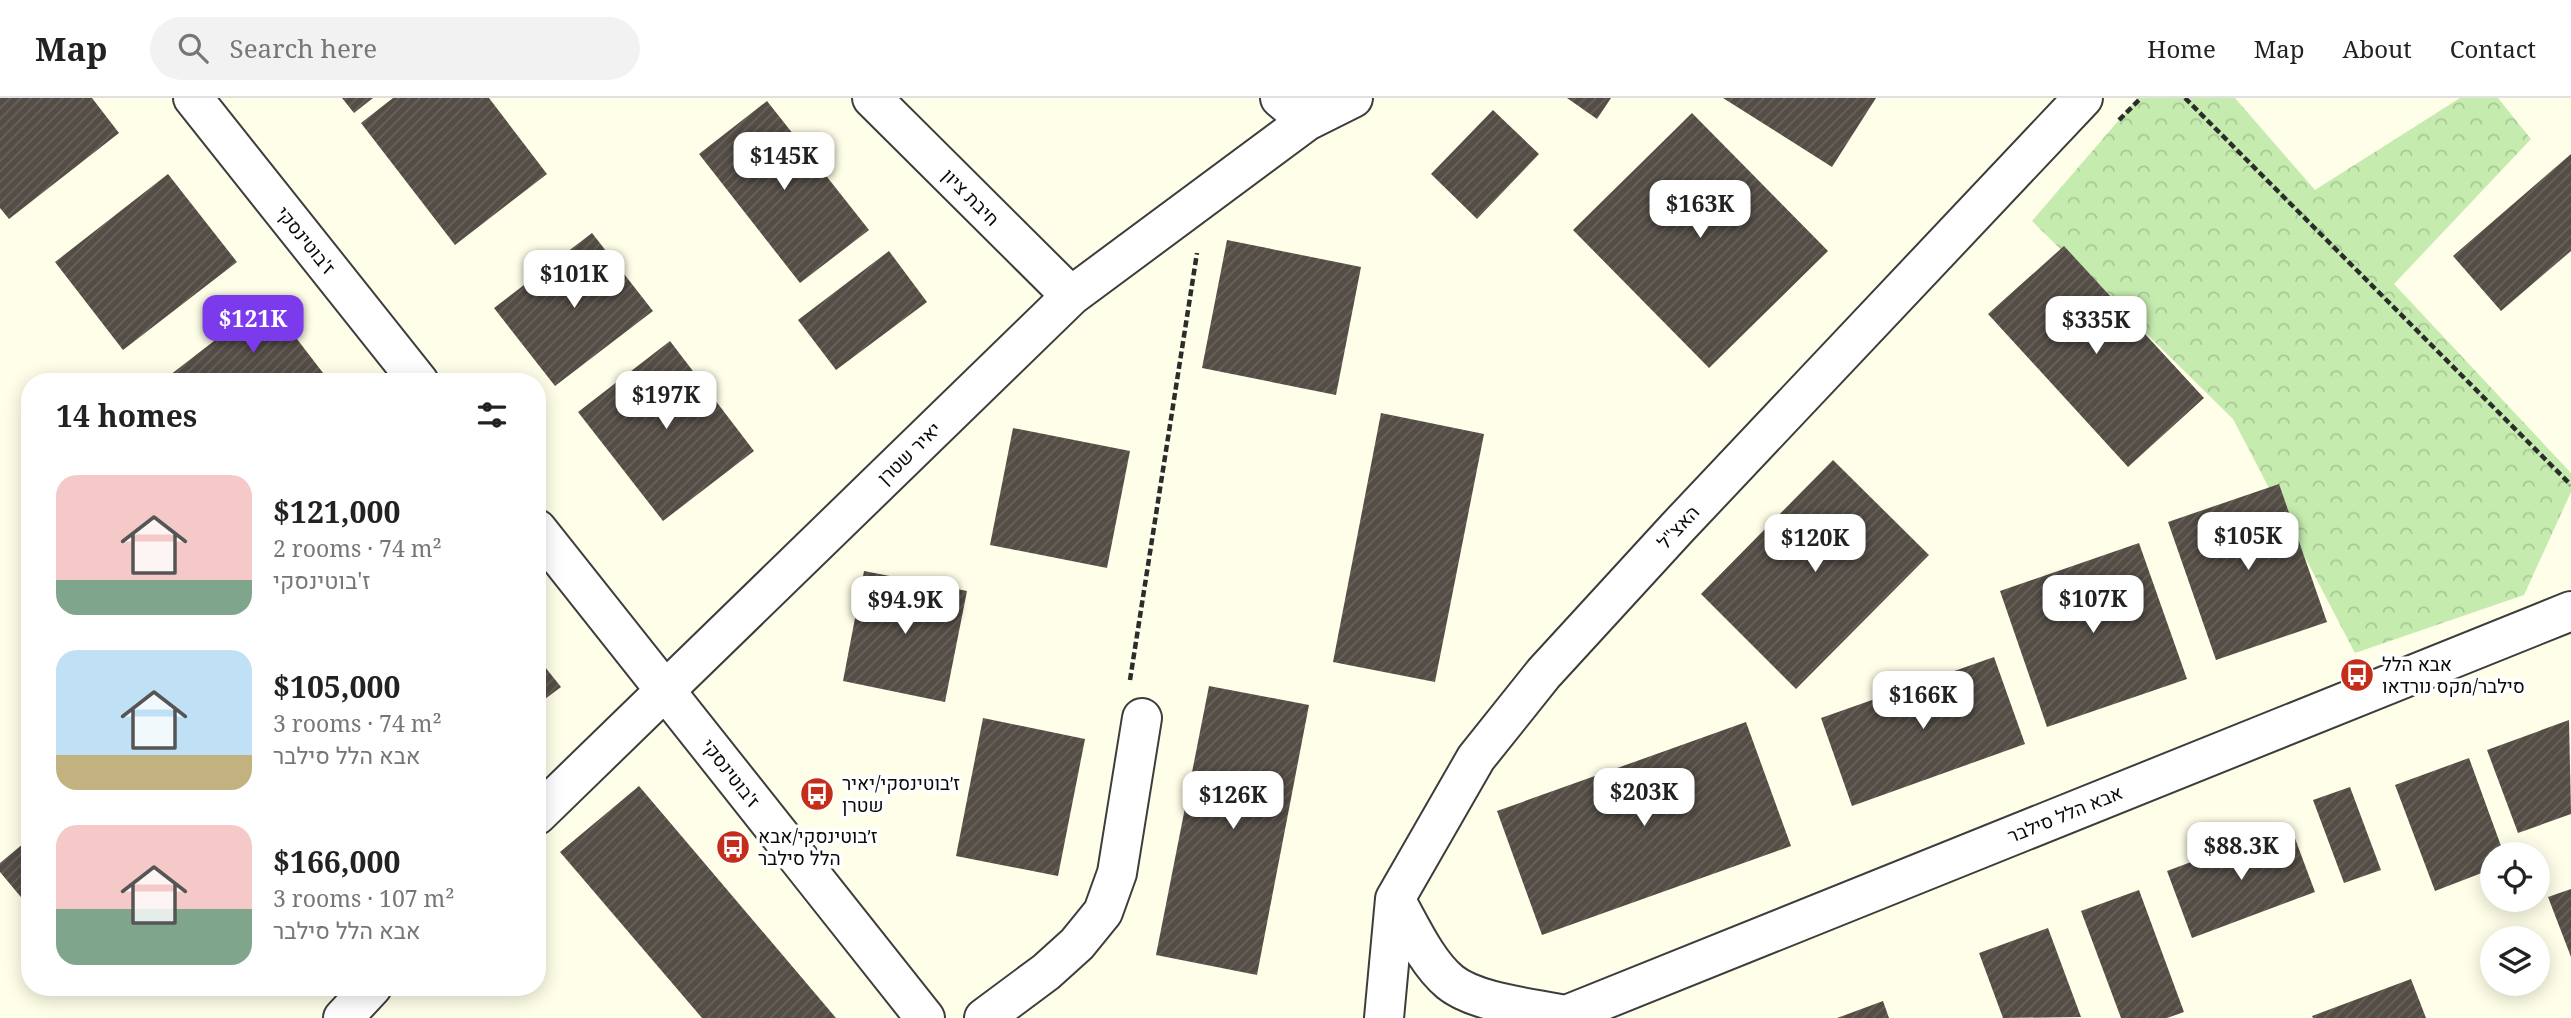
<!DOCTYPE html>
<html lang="en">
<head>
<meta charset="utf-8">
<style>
	:root { --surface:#fff; --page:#f2f2f2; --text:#222; --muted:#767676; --line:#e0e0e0; --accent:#7c3aed }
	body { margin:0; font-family:"Noto Serif",Heebo,serif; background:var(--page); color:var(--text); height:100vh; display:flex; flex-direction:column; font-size:26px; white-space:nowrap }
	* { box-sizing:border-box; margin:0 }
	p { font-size:23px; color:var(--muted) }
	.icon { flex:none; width:38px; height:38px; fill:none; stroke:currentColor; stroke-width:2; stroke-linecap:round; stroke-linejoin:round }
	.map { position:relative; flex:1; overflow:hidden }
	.details { position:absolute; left:21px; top:275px; width:525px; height:623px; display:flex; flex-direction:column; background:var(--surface); border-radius:28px; box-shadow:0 4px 18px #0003 }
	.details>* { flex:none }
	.fabs { position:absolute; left:2480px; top:744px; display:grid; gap:14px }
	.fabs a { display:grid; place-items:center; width:70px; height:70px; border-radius:50%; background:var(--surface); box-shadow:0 4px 18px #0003; font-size:35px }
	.price { position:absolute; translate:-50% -60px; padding:0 16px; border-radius:14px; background:#fff; color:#222; font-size:23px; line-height:46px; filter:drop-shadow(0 2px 4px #0008) }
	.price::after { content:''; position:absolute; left:50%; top:42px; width:21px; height:16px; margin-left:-10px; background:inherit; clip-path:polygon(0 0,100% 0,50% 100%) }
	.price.active { background:var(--accent); color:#fff }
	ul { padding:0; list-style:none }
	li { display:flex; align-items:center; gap:21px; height:175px; padding:0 35px }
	li span { display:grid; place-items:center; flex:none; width:196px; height:140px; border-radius:21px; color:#555 }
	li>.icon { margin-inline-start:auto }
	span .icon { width:84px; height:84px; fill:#fffc; stroke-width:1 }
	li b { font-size:30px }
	h2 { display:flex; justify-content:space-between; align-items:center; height:84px; padding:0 35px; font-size:30px }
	header { display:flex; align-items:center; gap:42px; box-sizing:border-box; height:98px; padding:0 35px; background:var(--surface); border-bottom:2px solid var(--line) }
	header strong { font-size:33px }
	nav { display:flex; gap:38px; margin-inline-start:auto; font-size:24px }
	.search { width:490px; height:63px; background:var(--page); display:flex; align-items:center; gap:18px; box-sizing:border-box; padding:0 24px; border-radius:38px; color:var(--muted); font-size:26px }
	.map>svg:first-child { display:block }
	.park { fill:url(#park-crowns) }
	.building { fill:url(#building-hatch) }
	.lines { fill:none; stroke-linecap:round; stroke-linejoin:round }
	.minor-casing { stroke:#3d3d3d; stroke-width:42 }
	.path { stroke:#2c2c2c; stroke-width:4.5; stroke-dasharray:7 3.5; stroke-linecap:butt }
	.minor { stroke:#fff; stroke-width:38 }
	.labels { text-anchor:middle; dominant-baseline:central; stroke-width:7; stroke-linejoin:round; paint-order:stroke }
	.street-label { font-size:19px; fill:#0a0a0a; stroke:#fff }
	.poi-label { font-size:19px; fill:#0a0a0a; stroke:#fff; text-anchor:start }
</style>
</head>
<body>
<header>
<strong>Map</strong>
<div class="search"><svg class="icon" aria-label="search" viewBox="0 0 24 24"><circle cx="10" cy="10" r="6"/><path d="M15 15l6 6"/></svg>Search here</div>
<nav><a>Home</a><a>Map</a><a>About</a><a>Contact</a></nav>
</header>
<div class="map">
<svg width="2571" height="920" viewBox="0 0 2571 920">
	<defs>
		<pattern id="park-crowns" width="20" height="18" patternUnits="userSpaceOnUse" patternTransform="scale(1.75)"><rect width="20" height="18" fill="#c5ebaf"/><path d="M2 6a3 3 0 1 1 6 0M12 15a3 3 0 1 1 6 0" fill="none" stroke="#a8c895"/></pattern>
		<pattern id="building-hatch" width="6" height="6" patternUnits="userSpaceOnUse" patternTransform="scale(1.75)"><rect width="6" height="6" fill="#544d46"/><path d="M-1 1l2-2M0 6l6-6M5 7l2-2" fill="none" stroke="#68625c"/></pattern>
	</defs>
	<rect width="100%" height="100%" fill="#fffee8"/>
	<!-- park -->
	<path class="park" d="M2138,0H2235L2315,92L2460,0H2498L2531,41L2394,186L2571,375V394L2524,497L2355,555L2233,321L2032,123Z"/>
	<!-- building -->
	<path class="building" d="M0,0H92L119,35L9,121L0,110Z
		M342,0H373L354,15Z
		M393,0H489L547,76L455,147L361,25Z
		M1567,0H1611L1597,21Z
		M1723,0H1876L1832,69Z
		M767,3L869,132L800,185L699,56Z
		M1493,12L1539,56L1477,121L1431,76Z
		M1692,15L1828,153L1709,270L1573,132Z
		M2571,56V153L2501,213L2453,158Z
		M168,76L237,164L123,252L55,164Z
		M592,135L653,213L555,288L494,210Z
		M1227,142L1361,169L1336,297L1202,270Z
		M2064,148L2204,300L2128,369L1988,216Z
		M889,153L927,204L836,272L798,222Z
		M267,202L330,284H161Z
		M670,243L754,353L663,423L578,314Z
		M1381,315L1484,336L1435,584L1333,564Z
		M1013,330L1130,353L1107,470L990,447Z
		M1833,362L1929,457L1796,591L1701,496Z
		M2279,386L2327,524L2216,562L2168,424Z
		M2139,445L2187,581L2047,629L2000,493Z
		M864,473L967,493L945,604L843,583Z
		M537,559L561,589L537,607Z
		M1994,559L2025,646L1852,708L1821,620Z
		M1209,588L1309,607L1257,877L1156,857Z
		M983,620L1085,641L1058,778L956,758Z
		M2569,622L2571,716L2518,735L2487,652Z
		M1746,624L1791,748L1542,837L1497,713Z
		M2469,660L2504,756H2492V771L2435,793L2395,687Z
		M639,688L836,920H702L560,754Z
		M2350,689L2381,772L2344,785L2313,702Z
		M2290,727L2315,794L2192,840L2167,773Z
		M30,740V810L0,774V765Z
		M2571,791V859L2548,799Z
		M2139,792L2184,914L2167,920H2121L2081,813Z
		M2048,830L2081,919L2003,920L1979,855Z
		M2411,881L2426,920H2313L2312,918Z
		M1883,903L1889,920H1837Z"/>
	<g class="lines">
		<!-- minor casing -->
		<g class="minor-casing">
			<path id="minor" d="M193,0L419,284
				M872,0L1071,198
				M1280,0L1307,23
				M537,431L925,920
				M537,717L1071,198L1307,23L1353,0
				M1395,801C1410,827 1426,864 1450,884C1476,905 1532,910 1565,917
				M343,920L372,889
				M984,920L1046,874L1077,846L1103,814L1117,775L1142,620
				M1384,920L1395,801L1476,660L1544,575L1677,430L2083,0
				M1559,920L2571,513"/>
		</g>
		<!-- path -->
		<path class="path" d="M2185,0L2571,387
			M2119,22L2141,0
			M1130,582L1197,155"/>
		<!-- minor -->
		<use href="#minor" class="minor"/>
	</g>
	<!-- icons -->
	<defs>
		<g id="bus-disc" transform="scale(1.75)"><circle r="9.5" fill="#c32d1a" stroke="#fff"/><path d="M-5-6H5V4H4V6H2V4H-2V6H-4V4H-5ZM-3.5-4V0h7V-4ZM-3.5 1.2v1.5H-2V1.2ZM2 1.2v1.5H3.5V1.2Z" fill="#fff"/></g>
	</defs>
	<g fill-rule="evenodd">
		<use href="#bus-disc" x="2357" y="577"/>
		<use href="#bus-disc" x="817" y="696"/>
		<use href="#bus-disc" x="733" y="749"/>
	</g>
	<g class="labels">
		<!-- street labels -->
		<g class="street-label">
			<text transform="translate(971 99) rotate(45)">חיבת ציון</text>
			<text transform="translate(306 142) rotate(51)">ז'בוטינסקי</text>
			<text transform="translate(909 355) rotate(-44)">יאיר שטרן</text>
			<text transform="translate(1678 429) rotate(-47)">האצ"ל</text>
			<text transform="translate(731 675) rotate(52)">ז'בוטינסקי</text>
			<text transform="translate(2065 716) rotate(-22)">אבא הלל סילבר</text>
		</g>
		<!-- poi labels -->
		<g class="poi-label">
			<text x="2382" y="566">אבא הלל<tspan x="2382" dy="22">סילבר/מקס נורדאו</tspan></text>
			<text x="842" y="685">ז׳בוטינסקי/יאיר<tspan x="842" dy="22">שטרן</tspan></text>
			<text x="758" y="738">ז׳בוטינסקי/אבא<tspan x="758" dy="22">הלל סילבר</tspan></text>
		</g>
	</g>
</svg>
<div class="fabs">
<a><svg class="icon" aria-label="locate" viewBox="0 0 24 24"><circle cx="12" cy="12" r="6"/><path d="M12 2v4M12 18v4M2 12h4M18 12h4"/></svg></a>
<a><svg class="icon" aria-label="layers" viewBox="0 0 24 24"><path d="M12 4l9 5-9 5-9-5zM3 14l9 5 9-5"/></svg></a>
</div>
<b class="price" style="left:784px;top:94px">$145K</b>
<b class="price" style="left:1700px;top:142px">$163K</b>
<b class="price" style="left:574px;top:212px">$101K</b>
<b class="price active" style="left:253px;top:257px">$121K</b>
<b class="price" style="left:2096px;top:258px">$335K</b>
<b class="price" style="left:666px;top:333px">$197K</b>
<b class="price" style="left:2248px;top:474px">$105K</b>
<b class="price" style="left:1815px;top:476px">$120K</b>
<b class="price" style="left:2093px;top:537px">$107K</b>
<b class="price" style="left:905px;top:538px">$94.9K</b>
<b class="price" style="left:1923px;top:633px">$166K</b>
<b class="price" style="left:1644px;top:730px">$203K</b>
<b class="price" style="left:1233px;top:733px">$126K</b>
<b class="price" style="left:2241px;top:784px">$88.3K</b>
<section class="details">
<h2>14 homes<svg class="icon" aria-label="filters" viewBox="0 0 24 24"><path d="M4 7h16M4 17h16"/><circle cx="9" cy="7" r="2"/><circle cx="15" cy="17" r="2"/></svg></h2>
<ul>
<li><span style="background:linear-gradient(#f6c9c9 75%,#7fa58c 0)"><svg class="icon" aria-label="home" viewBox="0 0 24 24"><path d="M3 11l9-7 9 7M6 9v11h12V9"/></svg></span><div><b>$121,000</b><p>2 rooms · 74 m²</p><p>ז'בוטינסקי</p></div></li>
<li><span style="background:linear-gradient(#bfe0f5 75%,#c2b280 0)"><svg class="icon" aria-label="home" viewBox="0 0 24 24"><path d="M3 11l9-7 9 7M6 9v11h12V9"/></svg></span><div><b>$105,000</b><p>3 rooms · 74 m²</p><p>אבא הלל סילבר</p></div></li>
<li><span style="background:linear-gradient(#f6c9c9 60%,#7fa58c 0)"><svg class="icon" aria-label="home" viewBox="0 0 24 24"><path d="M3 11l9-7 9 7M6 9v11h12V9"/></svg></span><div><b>$166,000</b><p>3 rooms · 107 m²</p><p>אבא הלל סילבר</p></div></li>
</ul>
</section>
</div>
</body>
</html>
